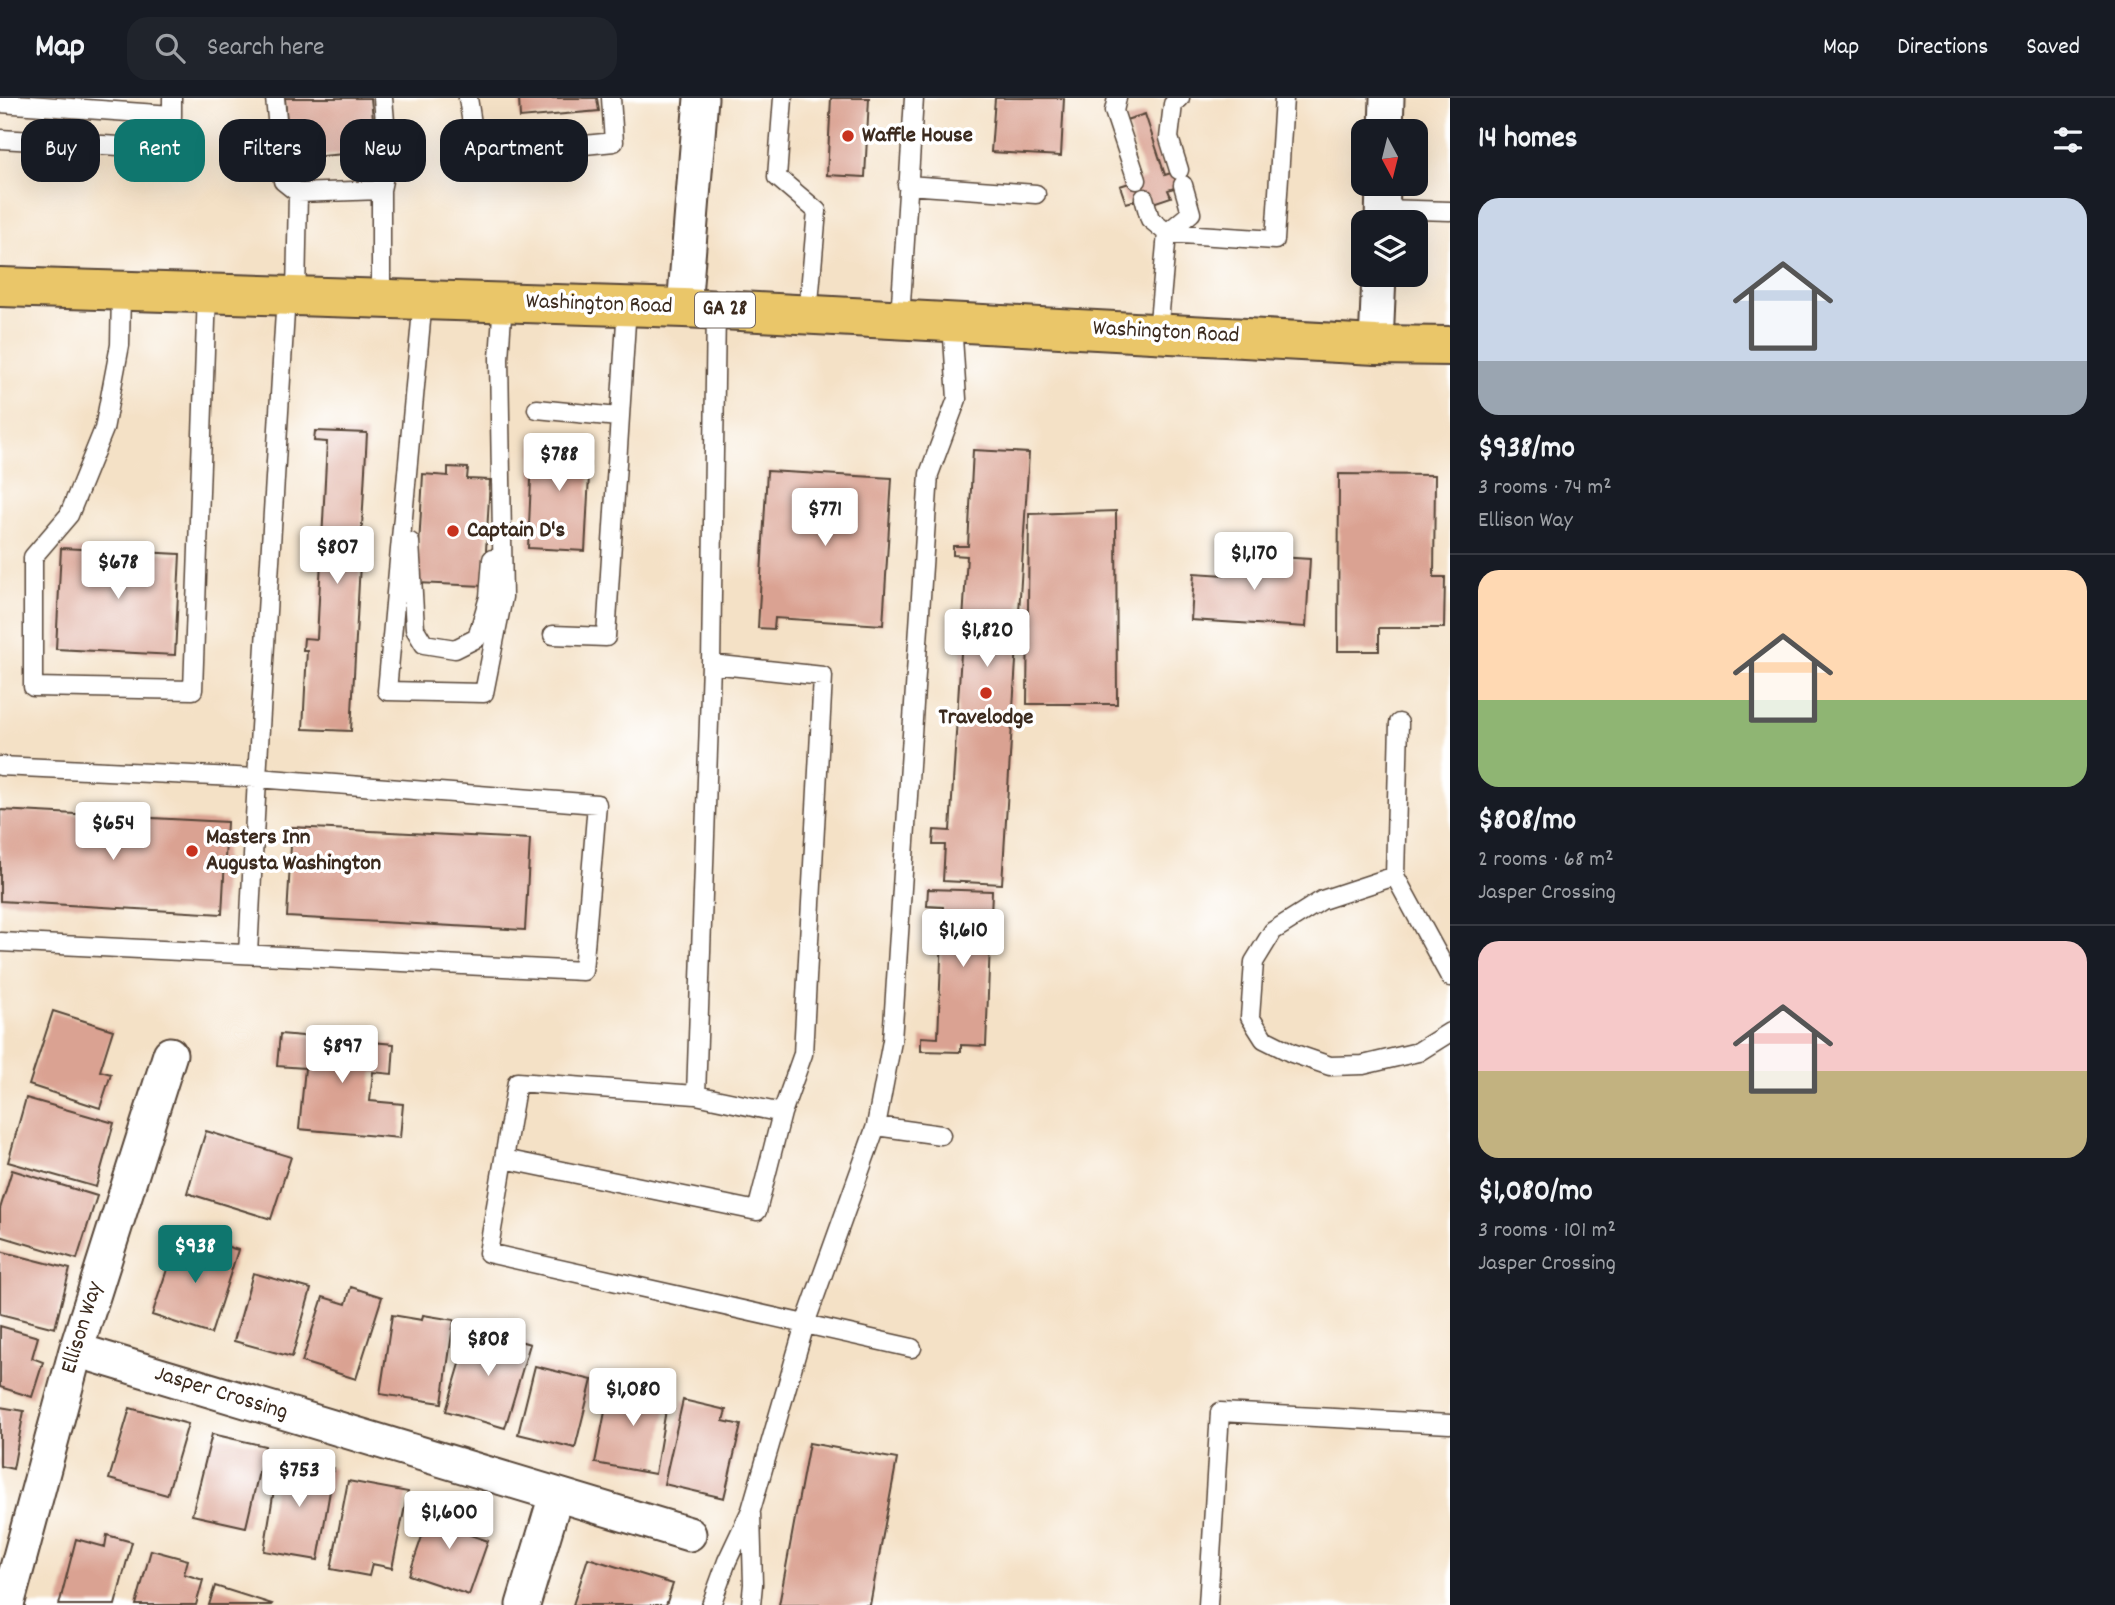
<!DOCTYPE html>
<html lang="en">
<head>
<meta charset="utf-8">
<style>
	:root { --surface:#171b24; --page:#20242c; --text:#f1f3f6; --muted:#9ea1a6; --line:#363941; --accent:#0f766e }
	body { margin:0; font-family:Dekko,sans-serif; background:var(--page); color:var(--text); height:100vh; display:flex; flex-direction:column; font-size:26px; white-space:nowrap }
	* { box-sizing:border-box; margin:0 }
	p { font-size:23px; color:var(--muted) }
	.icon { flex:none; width:38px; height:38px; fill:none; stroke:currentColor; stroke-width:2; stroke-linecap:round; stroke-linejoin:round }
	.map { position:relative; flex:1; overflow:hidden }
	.side { display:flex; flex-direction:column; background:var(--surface); width:665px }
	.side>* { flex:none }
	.hud { position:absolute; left:21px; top:21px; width:665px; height:63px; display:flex; gap:14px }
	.needle { width:46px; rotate:173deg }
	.controls { position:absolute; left:1351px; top:21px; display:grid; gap:14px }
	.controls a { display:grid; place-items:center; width:77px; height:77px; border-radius:14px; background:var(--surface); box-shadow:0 7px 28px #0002; font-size:35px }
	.price { position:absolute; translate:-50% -60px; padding:0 16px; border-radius:7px; background:#fff; color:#222; font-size:23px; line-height:46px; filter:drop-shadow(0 2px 4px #0008) }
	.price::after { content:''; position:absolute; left:50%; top:42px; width:21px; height:16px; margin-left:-10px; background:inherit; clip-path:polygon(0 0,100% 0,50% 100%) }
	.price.current { background:var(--accent); color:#fff }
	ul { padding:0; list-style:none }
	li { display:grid; align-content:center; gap:14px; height:371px; padding:0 28px }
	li+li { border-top:2px solid var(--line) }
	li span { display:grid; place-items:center; height:217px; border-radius:21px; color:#555 }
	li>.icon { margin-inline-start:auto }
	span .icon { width:126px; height:126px; fill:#fffc; stroke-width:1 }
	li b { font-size:30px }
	h2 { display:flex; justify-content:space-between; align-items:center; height:84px; padding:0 28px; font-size:30px }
	.tag { padding:0 24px; border-radius:21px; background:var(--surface); box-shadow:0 7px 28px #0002; font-size:24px; line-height:63px }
	.tag.current { background:var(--accent); color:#fff }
	header { display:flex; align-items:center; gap:42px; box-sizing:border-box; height:98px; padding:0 35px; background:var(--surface); border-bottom:2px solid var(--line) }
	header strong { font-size:33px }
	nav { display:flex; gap:38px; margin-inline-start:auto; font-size:24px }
	.search { width:490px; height:63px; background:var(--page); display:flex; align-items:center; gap:18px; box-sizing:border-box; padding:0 24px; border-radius:21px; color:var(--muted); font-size:26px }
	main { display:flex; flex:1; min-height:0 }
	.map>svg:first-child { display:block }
	.building { fill:#daa292 }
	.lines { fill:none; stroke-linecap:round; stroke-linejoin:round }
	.service-casing { stroke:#574537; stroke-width:21 }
	.minor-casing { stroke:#574537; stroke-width:37 }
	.primary-casing { stroke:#574537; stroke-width:42 }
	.service { stroke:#fff; stroke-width:18 }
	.minor { stroke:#fff; stroke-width:33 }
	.primary { stroke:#eac669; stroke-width:38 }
	.poi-dot { fill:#c8321e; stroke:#fff; stroke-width:2.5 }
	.labels { text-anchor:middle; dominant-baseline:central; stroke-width:7; stroke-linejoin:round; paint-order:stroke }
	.shield { fill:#fff; stroke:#766a62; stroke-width:2 }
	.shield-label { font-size:21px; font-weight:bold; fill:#3b2a1e }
	.poi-label { font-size:23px; font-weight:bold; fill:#3b2a1e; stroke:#fff; text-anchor:start }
	.street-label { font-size:23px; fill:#3b2a1e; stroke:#fff }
</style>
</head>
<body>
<header>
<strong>Map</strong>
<div class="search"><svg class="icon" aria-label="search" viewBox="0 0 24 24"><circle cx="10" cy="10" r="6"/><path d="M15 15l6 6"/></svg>Search here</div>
<nav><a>Map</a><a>Directions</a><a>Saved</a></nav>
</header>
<main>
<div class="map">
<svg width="1450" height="1507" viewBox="0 0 1450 1507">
	<rect width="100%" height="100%" fill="#fff"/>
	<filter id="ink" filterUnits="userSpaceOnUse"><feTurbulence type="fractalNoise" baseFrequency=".0143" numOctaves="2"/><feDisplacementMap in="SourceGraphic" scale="14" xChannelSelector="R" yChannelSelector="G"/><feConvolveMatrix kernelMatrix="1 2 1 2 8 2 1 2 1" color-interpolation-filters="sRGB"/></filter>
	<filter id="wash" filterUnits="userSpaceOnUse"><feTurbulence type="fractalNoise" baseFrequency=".00686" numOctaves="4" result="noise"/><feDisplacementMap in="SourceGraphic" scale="28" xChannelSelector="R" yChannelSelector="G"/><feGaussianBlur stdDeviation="1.57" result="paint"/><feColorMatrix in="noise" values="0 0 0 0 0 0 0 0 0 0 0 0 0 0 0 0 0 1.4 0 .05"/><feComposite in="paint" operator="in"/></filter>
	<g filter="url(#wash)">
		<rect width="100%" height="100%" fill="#f4e1c6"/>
		<g id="blocks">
			<!-- building -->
			<path class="building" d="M285,0H371L376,53L290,61Z
				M519,0H597L599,13L520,20Z
				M831,0H869L865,79L827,77Z
				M995,0H1064L1061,58L991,54Z
				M1145,16L1165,77L1183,71L1188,85L1168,92L1171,99L1150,106L1148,99L1126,105L1120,88L1145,80L1126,22Z
				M315,333L367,335L351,633L303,631L307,552H303L304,540L317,541L327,344L314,343Z
				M533,337L591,340L585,453L528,450Z
				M973,352L1029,355L1002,786L943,783L945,747H933L934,732L950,733L967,458L953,457V448H968Z
				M448,369L468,370L467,381L490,382L484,488L417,485L423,376L448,378Z
				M767,373L892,380L883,527L775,520L774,531L758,530Z
				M1339,376L1435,377L1434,479H1445L1444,530H1379V553H1338Z
				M1116,413L1117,606H1027L1029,416Z
				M61,450L180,456L175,557L56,551Z
				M1227,456L1310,461L1306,529L1191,522L1194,475L1225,477Z
				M0,712L227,724L222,816L0,803Z
				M292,729L530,741L525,832L287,819Z
				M928,791L992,793L986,948L961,947V954L921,953V939L938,940L943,809L927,808Z
				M53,913L113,932L100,973L111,976L100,1010L29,987Z
				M280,936L394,946L392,976L373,974L370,1003L403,1006L400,1040L299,1031L305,970L277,968Z
				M26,1000L114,1025L96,1089L8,1064Z
				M206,1033L291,1059L271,1121L187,1095Z
				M12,1072L97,1098L77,1161L0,1138V1111Z
				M200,1140L238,1152L211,1236L152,1217L176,1144L197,1150Z
				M0,1153L70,1171L55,1230L0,1216Z
				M253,1175L311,1191L292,1259L234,1243Z
				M351,1189L382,1199L356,1281L302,1264L323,1199L346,1206Z
				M392,1217L422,1222L423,1217L454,1222L442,1305L380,1296Z
				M0,1228L38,1239L32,1260L43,1264L32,1299L0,1289Z
				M471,1229L530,1246L505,1330L446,1313Z
				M535,1268L592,1282L575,1350L518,1336Z
				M639,1282L662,1286L659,1305L667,1306L655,1376L595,1365L610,1288L637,1293Z
				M683,1302L726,1312L723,1323L741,1327L724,1400L664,1386Z
				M0,1309L24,1313L13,1371L0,1368Z
				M130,1310L188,1326L167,1397L109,1381Z
				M212,1336L265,1348L246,1429L192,1417Z
				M809,1345L897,1361L870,1507H779Z
				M279,1361L334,1370L318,1462L264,1453Z
				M348,1383L408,1394L392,1470L372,1466L369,1478L331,1471Z
				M433,1406L476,1421L470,1437L488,1443L469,1497L409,1477Z
				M107,1437L132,1444L115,1507H59L76,1441L105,1449Z
				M151,1452L188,1462L184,1476L203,1482L196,1507H136Z
				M588,1460L673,1486L666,1507H573Z
				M215,1488L272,1506L271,1507H209Z"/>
		</g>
	</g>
	<g filter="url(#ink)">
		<use href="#blocks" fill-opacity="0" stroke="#574537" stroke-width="2"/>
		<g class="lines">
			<!-- service casing -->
			<g class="service-casing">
				<path id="service" d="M275,0L283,83L298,95L296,197
					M468,0L477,58L614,44L611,0
					M783,0L777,79L817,113L808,216
					M1117,0L1114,13L1137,82
					M0,5L172,17V0
					M0,41L171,51L172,17
					M1179,72L1169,40L1173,6L1180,0
					M907,87L1036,96
					M298,95L381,92
					M1144,100L1150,121L1167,135L1191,115L1183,87
					M1382,111L1450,113
					M121,193L120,247L104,331L69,417L33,459V589L193,592L207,195
					M381,201V92L388,59L383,0
					M423,201L387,593L484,595L503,499L499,260L503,204
					M716,211L711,566L696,997L517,984L488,1155L912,1250
					M900,221L914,0
					M1158,235L1167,135L1275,142L1284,0
					M537,311L618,319
					M410,444L415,531L424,546L455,551L477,540L489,499L492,461
					M553,537L606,539L627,208
					M1399,625L1395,778L1322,802L1273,833L1254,864L1250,919L1264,941L1292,955L1330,968L1363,967L1418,954L1450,934
					M0,668L257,680L248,856
					M1395,778L1450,879
					M0,844L583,873L597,706L257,680L286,197
					M696,997L782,1015
					M941,1037L876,1028L892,943L929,376L957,301L952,224
					M504,1061L757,1113L782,1015L803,956L823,578L711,566
					M711,1507L727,1463L751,1412L805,1226L876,1028
					M751,1507L753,1486L751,1416
					M1208,1507L1220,1314L1450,1326"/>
			</g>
			<!-- minor casing -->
			<g class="minor-casing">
				<path id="minor" d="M1386,33L1387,0
					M1382,124L1383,86
					M684,210L701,0
					M1376,247L1379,177
					M76,1252L689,1436
					M7,1507L76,1252L170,956
					M523,1507L556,1397"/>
			</g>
			<!-- primary casing -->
			<g class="primary-casing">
				<path id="primary" d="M0,189L684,210L1376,247L1450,248"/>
			</g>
			<!-- service -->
			<use href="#service" class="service"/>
			<!-- minor -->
			<use href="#minor" class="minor"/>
			<!-- primary -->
			<use href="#primary" class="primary"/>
		</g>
	</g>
	<!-- markers -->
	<g class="poi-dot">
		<circle cx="848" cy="38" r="7"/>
		<circle cx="453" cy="433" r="7"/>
		<circle cx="986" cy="595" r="7"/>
		<circle cx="192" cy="753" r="7"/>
	</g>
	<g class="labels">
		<!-- shield labels -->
		<rect class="shield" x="695" y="194.5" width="60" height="35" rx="5"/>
		<g class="shield-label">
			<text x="725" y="212">GA 28</text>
		</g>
		<!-- poi labels -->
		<g class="poi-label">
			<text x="862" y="38">Waffle House</text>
			<text x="467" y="433">Captain D's</text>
			<text x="986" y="620" text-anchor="middle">Travelodge</text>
			<text x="206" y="740">Masters Inn<tspan x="206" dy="26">Augusta Washington</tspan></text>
		</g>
		<!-- street labels -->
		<g class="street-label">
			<text transform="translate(599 207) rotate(2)">Washington Road</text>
			<text transform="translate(1166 235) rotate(3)">Washington Road</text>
			<text transform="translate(83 1230) rotate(-73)">Ellison Way</text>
			<text transform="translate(221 1296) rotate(17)">Jasper Crossing</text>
		</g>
	</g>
</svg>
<div class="controls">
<a><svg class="needle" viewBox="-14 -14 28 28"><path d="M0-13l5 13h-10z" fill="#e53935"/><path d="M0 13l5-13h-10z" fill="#9ea1a6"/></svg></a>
<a><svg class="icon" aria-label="layers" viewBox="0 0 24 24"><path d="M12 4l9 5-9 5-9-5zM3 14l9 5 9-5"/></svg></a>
</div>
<b class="price" style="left:559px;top:395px">$788</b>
<b class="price" style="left:825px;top:450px">$771</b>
<b class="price" style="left:337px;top:488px">$807</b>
<b class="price" style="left:1254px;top:494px">$1,170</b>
<b class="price" style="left:118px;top:503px">$678</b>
<b class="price" style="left:987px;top:571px">$1,820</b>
<b class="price" style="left:113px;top:764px">$654</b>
<b class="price" style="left:963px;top:871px">$1,610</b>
<b class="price" style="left:342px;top:987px">$897</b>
<b class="price current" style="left:195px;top:1187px">$938</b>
<b class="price" style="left:488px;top:1280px">$808</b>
<b class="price" style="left:633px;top:1330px">$1,080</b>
<b class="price" style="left:299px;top:1411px">$753</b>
<b class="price" style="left:449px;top:1453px">$1,600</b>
<div class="hud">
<a class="tag">Buy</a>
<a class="tag current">Rent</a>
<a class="tag">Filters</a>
<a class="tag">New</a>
<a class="tag">Apartment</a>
</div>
</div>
<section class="side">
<h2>14 homes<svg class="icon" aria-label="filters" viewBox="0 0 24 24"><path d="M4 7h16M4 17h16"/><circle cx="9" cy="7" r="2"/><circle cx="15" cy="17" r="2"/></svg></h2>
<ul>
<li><span style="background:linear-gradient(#c9d6e8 75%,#9aa5b1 0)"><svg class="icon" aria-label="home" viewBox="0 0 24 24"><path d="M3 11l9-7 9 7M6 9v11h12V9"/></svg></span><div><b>$938/mo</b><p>3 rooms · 74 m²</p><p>Ellison Way</p></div></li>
<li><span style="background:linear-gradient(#ffd9b3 60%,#8fb573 0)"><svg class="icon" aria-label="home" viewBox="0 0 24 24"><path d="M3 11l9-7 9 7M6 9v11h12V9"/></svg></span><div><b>$808/mo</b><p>2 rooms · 68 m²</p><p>Jasper Crossing</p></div></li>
<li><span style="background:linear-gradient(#f6c9c9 60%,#c2b280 0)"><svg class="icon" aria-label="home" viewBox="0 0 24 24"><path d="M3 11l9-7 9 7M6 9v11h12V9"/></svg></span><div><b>$1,080/mo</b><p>3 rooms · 101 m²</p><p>Jasper Crossing</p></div></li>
</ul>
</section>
</main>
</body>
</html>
